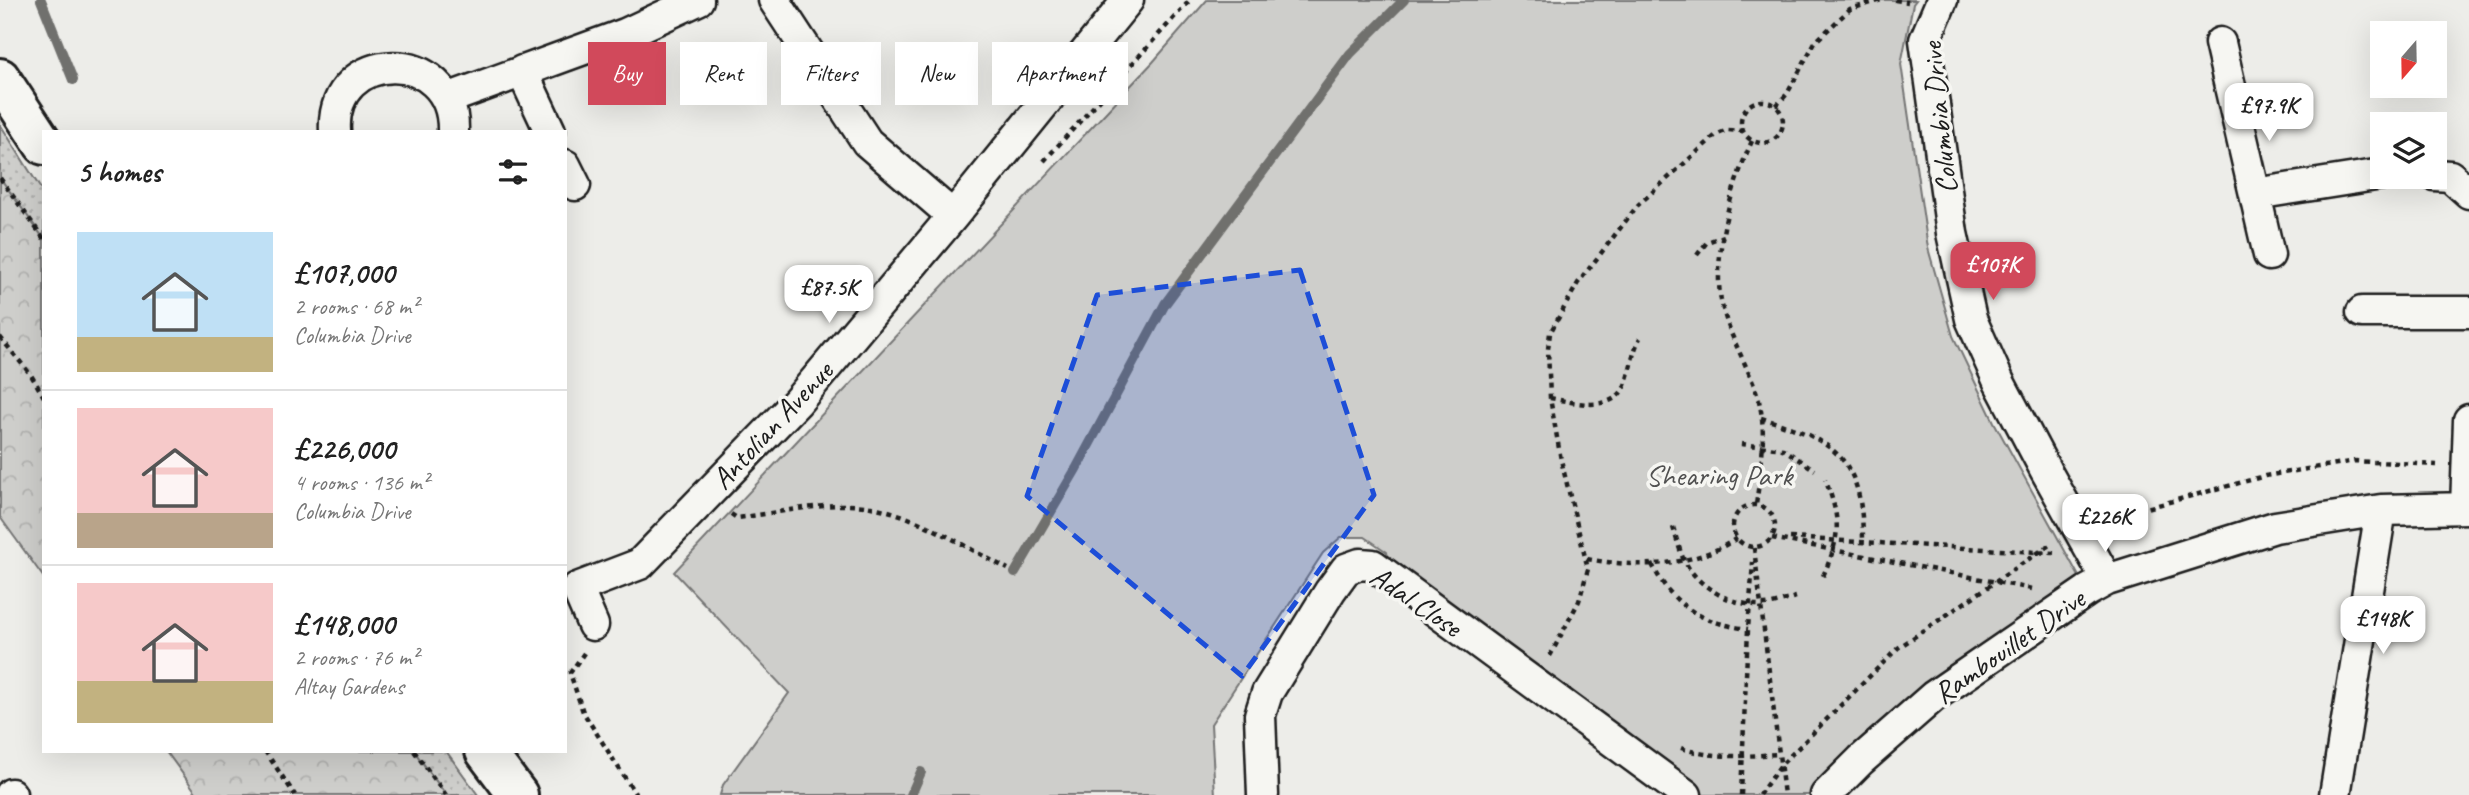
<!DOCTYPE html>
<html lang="en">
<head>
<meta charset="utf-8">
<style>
	:root { --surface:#fff; --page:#f6f6f6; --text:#222; --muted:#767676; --line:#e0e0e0; --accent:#d1495b }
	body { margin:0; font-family:Caveat,sans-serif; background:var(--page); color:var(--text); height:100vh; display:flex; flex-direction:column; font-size:26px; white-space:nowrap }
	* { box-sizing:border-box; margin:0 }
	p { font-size:23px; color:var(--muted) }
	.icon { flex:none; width:38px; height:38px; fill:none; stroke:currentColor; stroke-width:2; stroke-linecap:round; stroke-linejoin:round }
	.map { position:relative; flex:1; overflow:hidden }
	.drawer { position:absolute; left:42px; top:130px; width:525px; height:623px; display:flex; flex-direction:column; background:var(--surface); border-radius:0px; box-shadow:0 7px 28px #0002 }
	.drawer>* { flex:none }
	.banner { position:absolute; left:588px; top:42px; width:665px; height:63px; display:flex; gap:14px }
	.needle { width:46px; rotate:200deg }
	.fabs { position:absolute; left:2370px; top:21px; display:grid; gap:14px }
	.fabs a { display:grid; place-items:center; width:77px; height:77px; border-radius:0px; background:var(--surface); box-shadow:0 7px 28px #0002; font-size:35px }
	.price { position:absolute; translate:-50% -60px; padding:0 16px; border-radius:14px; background:#fff; color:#222; font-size:23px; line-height:46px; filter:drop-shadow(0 2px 4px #0008) }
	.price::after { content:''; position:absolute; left:50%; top:42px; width:21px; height:16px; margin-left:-10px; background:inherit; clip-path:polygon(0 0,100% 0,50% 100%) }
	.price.active { background:var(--accent); color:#fff }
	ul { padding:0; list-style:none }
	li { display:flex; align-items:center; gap:21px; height:175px; padding:0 35px }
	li+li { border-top:2px solid var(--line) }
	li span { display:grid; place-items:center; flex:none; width:196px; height:140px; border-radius:0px; color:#555 }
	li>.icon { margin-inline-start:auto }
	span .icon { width:84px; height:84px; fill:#fffc; stroke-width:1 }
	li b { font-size:30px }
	h2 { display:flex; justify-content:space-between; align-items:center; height:84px; padding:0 35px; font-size:30px }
	.tag { padding:0 24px; border-radius:0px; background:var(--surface); box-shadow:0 7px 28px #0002; font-size:24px; line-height:63px }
	.tag.active { background:var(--accent); color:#fff }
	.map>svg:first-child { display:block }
	.grass { fill:url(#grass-dots); stroke:#757574; stroke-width:2 }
	.forest { fill:url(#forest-crowns); stroke:#757574; stroke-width:2 }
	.green { fill:#cececb; stroke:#757574; stroke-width:2 }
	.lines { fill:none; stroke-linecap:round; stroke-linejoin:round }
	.stream { stroke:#6f6f6d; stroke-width:10 }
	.street-casing { stroke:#1c1c1c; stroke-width:35 }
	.secondary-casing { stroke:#1c1c1c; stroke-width:44 }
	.path { stroke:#1c1c1c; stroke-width:4.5; stroke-dasharray:5 5; stroke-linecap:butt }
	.street { stroke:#f6f6f2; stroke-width:30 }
	.secondary { stroke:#f6f6f2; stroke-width:38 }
	.marked { fill:#1d4ed8; fill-opacity:0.2; stroke:#1d4ed8; stroke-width:5; stroke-dasharray:14 9; stroke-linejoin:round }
	.labels { text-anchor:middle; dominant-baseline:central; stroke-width:7; stroke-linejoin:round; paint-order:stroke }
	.street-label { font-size:30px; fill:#1c1c1c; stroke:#f6f6f2 }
	.park-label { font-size:30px; fill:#515151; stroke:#f6f6f2 }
</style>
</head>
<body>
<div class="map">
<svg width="2469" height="795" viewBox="0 0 2469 795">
	<defs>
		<pattern id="grass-dots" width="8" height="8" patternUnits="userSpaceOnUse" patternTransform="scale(1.75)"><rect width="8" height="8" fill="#cececb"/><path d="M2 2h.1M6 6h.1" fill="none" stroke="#b0b0ae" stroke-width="1.8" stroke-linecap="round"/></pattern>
		<pattern id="forest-crowns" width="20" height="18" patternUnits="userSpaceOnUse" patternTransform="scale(1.75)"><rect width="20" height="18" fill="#cececb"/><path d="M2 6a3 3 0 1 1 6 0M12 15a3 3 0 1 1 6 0" fill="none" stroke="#b0b0ae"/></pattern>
	</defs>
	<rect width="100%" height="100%" fill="#edede9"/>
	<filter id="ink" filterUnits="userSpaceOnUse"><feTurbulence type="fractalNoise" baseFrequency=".0143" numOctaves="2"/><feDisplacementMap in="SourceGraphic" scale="14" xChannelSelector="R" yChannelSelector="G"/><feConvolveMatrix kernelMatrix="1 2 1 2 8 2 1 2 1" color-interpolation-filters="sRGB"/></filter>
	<g filter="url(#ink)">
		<!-- grass -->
		<path class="grass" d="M0,124L44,194V239L0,178Z
			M414,751H446L478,795H446Z"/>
		<!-- forest -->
		<path class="forest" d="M0,178L44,239V578L0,517Z
			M166,751H414L446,795H198Z"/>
		<!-- green -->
		<path class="green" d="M1207,0H1916L1913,4L1901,64L1928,248L1953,336L1994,422L2087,591L1826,795H1689L1389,567L1387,552L1365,537H1341L1323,553L1211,724L1215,795H720L723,785L789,693L674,572L1153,62Z"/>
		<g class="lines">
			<!-- stream -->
			<path class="stream" d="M41,0L73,80
				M1015,573L1076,469L1165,304L1350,54L1404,0
				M911,795L921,772"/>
			<!-- street casing -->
			<g class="street-casing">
				<path id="street" d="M774,0L867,142L953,216
					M1942,0L1925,40L1952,233L1971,319L1999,382L2046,471L2107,580
					M2220,43L2269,255
					M522,71L550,131
					M447,99L625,34L698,0
					M335,131C330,47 455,45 453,131
					M565,165L575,185
					M2434,175L2450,176L2469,193
					M2255,194L2382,174
					M2362,312H2469
					M2466,508L2469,420
					M593,625L577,588L640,564L797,402L953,216L1128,0
					M11,795V794
					M1263,795L1260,715L1267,693L1330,591L1346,569L1360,564L1373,565L1686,795
					M1826,795L1861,760L1934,696L2087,591L2107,580L2275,527L2381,510L2469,508
					M2335,795L2381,510"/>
			</g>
			<!-- secondary casing -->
			<g class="secondary-casing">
				<path id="secondary" d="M0,78L44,145
					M485,751L518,795"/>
			</g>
			<!-- path -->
			<path class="path" d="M1895,0L1908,2
				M1741 122a21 21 0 1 1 42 0a21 21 0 1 1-42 0Z
				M1776,106L1787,94L1815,42L1850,9L1882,0
				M1752,141C1733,183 1718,235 1719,282C1720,321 1742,353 1755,388C1769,425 1761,467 1756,505
				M1044,161L1190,0
				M0,178L44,239
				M1697,255L1707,242L1724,236
				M0,337L31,375L44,397
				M1550,398C1572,402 1614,414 1625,385C1631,369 1632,353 1640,338
				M1761,418C1836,440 1863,459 1863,542
				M1741,444L1783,449L1815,470
				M1733 526a21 21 0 1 1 42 0a21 21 0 1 1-42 0Z
				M731,514L737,518C777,513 833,500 871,507C918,515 966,548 1008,569
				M2110,518L2265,476L2355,461L2437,465
				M1673,527C1676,537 1679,548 1683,558C1696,586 1729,605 1759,605C1771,606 1785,600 1796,597
				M1772,538L2032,589
				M1790,538L2054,553
				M1754,548L1784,795
				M1587,559C1637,568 1693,568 1737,538
				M1652,564C1672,606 1702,623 1748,629
				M1823,576C1841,536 1841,520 1825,479
				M584,653L570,673L583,712L636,795
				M1550,656L1579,601L1588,569L1561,460L1550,398L1548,349L1550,333L1578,283L1638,205L1716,135L1727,130L1742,131
				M1681,748C1712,759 1746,756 1779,754
				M265,751L295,795
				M414,751L446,795
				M1741,795L1748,629L1753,562
				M1759,795L1780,766L1898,648L2051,544"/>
			<!-- street -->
			<use href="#street" class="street"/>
			<!-- secondary -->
			<use href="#secondary" class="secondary"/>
		</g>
	</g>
	<!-- marked area -->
	<path class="marked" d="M1300,270L1374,495L1242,676L1027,496L1097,295Z"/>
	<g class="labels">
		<!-- street labels -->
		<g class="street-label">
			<text transform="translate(1939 118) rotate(-96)">Columbia Drive</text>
			<text transform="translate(772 425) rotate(-47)">Antolian Avenue</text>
			<text transform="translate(1416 601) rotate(34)">Adal Close</text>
			<text transform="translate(2009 646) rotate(-35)">Rambouillet Drive</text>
		</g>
		<!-- park labels -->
		<g class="park-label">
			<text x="1719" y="475">Shearing Park</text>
		</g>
	</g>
</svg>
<div class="fabs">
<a><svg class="needle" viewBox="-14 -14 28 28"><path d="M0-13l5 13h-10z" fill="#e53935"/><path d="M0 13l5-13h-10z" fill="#767676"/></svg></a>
<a><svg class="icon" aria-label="layers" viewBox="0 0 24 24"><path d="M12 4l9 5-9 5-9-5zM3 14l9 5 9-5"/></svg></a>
</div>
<b class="price" style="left:2269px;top:143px">£97.9K</b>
<b class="price active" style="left:1993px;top:302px">£107K</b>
<b class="price" style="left:829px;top:325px">£87.5K</b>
<b class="price" style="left:2105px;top:554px">£226K</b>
<b class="price" style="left:2383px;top:656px">£148K</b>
<div class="banner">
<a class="tag active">Buy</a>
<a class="tag">Rent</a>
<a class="tag">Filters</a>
<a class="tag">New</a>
<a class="tag">Apartment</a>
</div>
<section class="drawer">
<h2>5 homes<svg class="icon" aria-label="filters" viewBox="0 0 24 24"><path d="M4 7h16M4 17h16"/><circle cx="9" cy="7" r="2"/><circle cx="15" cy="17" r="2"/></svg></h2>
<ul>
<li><span style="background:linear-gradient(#bfe0f5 75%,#c2b280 0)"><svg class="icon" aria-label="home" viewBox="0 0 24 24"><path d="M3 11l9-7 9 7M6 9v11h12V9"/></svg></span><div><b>£107,000</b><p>2 rooms · 68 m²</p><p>Columbia Drive</p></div></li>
<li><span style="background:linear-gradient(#f6c9c9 75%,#b9a48a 0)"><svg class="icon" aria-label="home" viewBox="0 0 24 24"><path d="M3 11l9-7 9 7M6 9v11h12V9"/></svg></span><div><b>£226,000</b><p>4 rooms · 136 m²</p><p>Columbia Drive</p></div></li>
<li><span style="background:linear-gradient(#f6c9c9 70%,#c2b280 0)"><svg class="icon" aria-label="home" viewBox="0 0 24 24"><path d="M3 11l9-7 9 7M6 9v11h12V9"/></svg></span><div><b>£148,000</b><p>2 rooms · 76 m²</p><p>Altay Gardens</p></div></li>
</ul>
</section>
</div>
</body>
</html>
